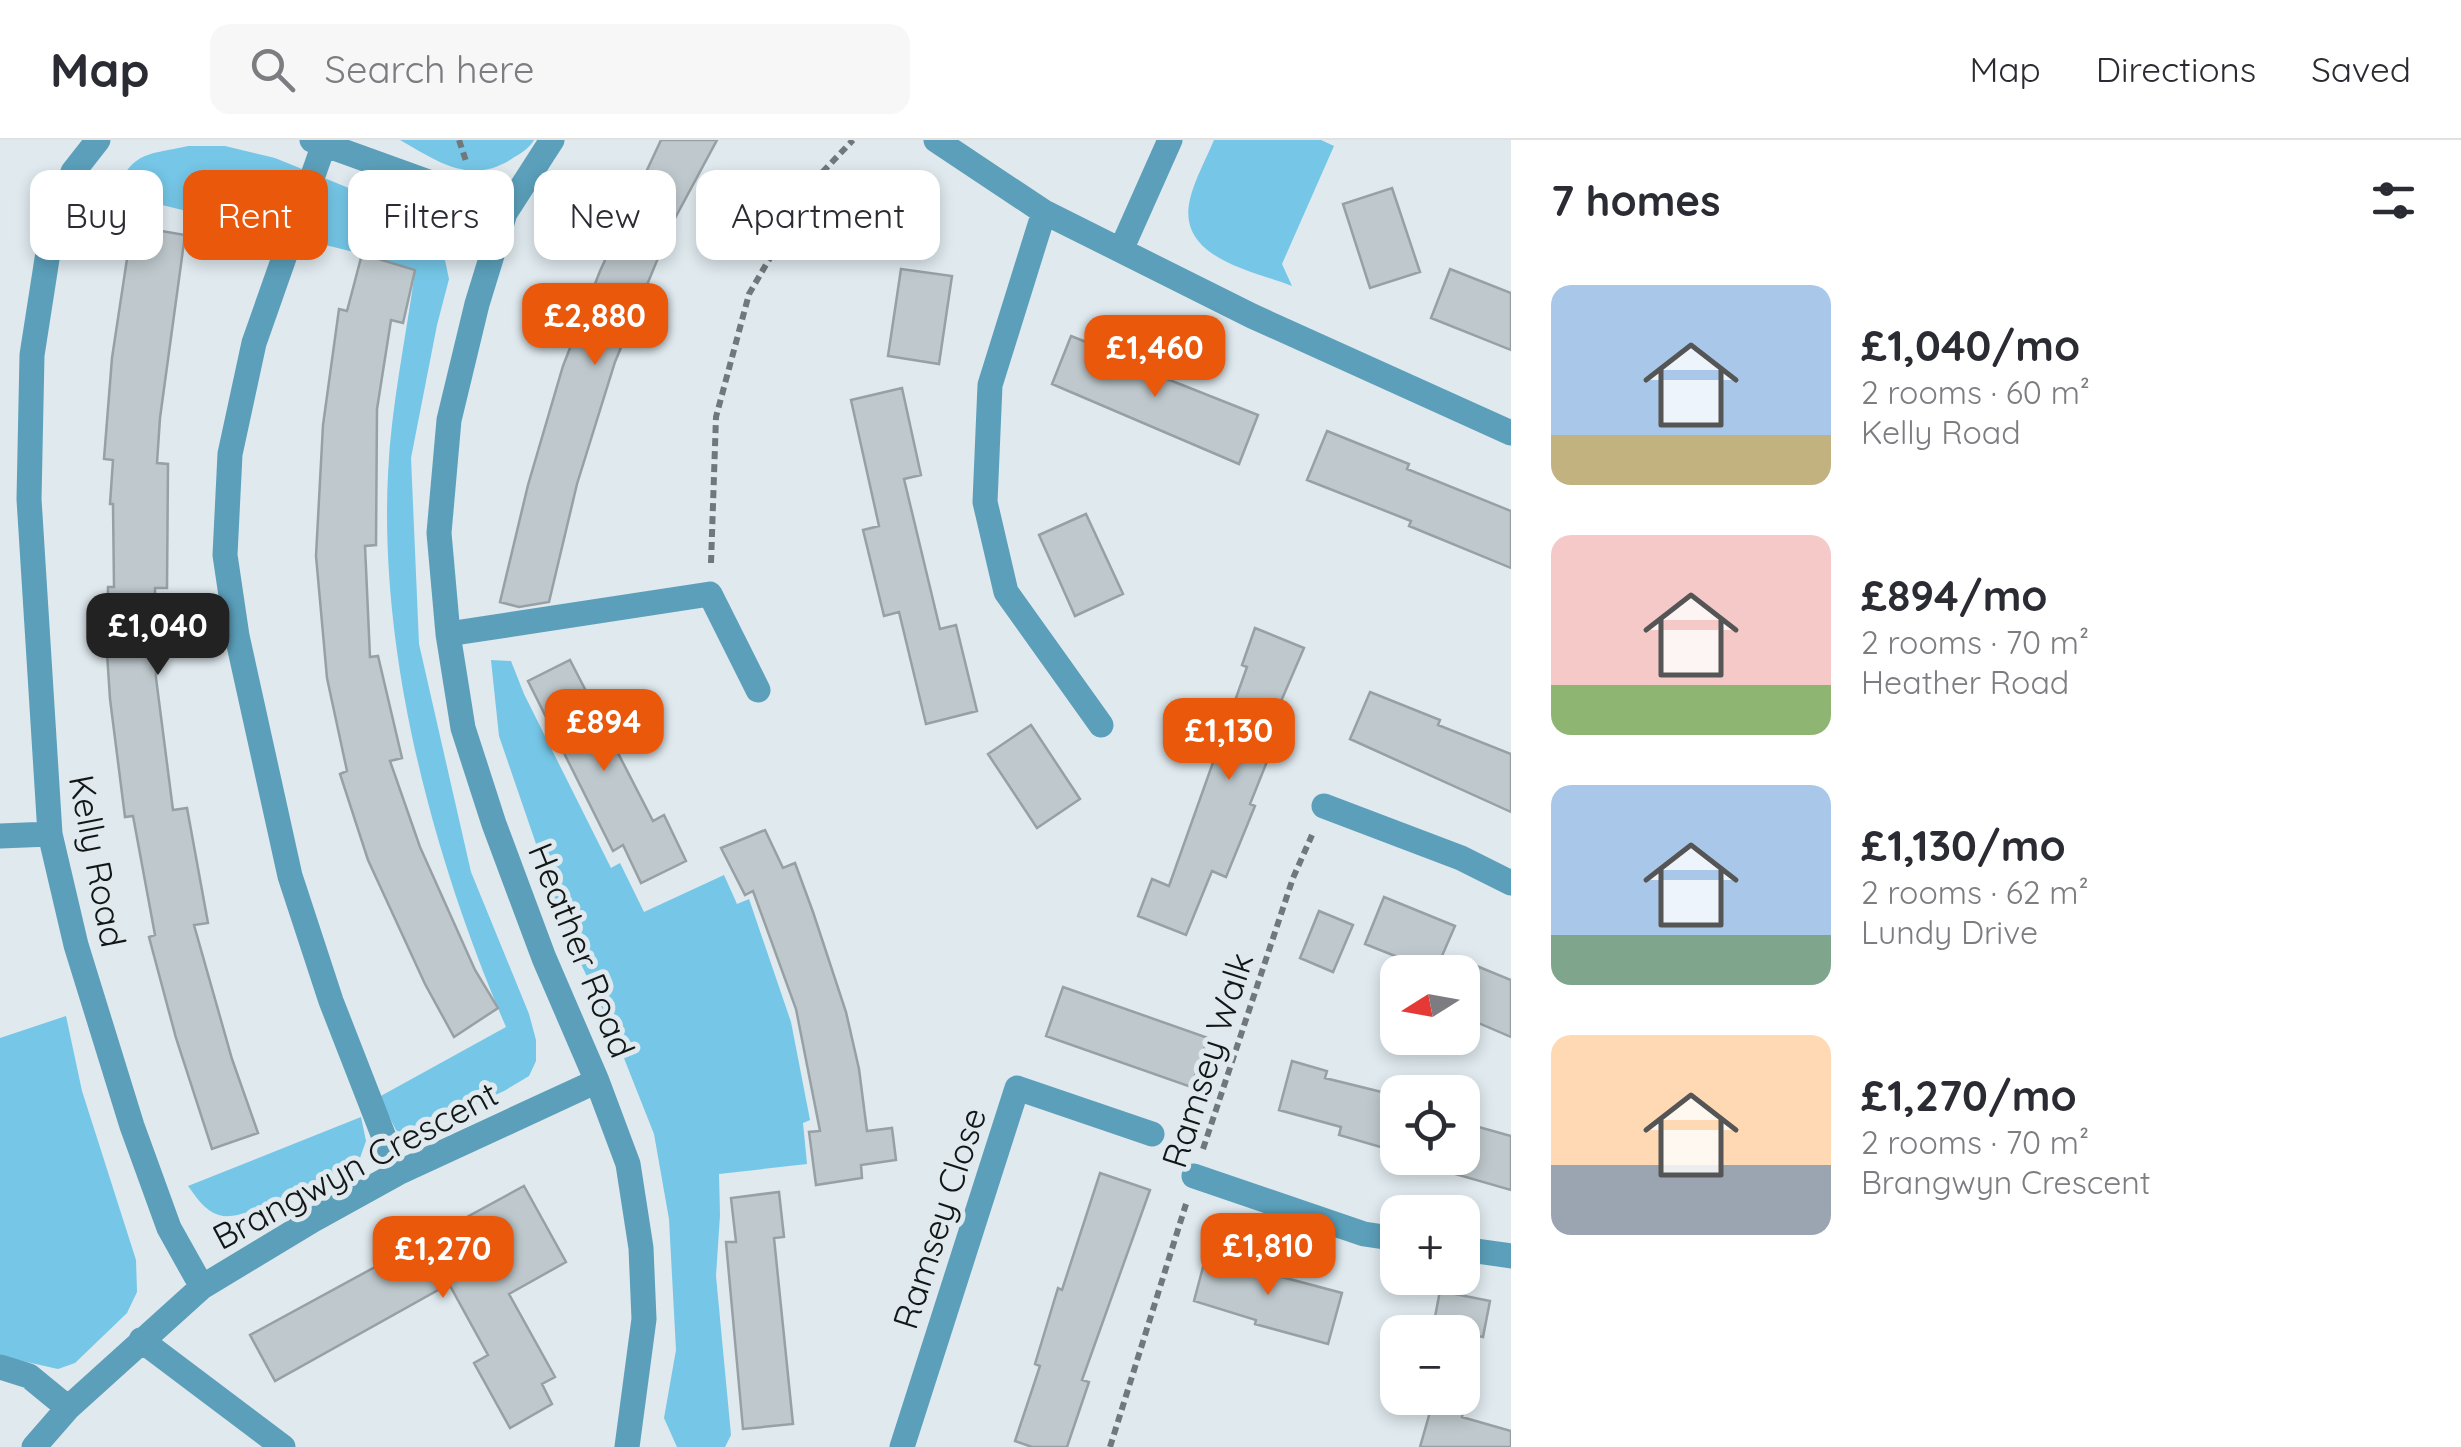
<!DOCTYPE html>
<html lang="en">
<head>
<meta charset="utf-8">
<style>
	:root { --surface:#fff; --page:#f7f7f7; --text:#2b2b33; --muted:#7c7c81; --line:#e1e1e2; --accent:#ea580c }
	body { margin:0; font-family:Quicksand,sans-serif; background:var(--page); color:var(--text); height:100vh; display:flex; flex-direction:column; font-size:38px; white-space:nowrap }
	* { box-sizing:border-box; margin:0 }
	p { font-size:32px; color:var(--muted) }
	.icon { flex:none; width:55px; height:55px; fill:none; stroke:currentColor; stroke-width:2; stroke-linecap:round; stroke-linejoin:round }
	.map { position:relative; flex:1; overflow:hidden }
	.panel { display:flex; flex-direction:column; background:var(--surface); width:950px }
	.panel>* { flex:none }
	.banner { position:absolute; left:30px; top:30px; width:950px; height:90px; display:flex; gap:20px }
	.needle { width:65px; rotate:259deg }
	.tools { position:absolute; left:1380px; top:815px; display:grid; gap:20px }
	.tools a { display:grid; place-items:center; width:100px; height:100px; border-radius:20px; background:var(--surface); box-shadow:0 5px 15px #0003; font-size:50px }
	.price { position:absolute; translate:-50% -85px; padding:0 22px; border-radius:20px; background:var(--accent); color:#fff; font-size:32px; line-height:65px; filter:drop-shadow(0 2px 5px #0008) }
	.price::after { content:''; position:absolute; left:50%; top:60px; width:30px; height:22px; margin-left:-15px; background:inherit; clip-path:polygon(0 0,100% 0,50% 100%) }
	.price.active { background:#222; color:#fff }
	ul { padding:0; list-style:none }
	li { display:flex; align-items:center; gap:30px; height:250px; padding:0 40px }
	li span { display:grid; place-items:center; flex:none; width:280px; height:200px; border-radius:20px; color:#555 }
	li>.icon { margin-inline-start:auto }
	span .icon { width:120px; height:120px; fill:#fffc; stroke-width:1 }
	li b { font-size:42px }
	h2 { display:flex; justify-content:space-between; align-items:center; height:120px; padding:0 40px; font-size:42px }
	.tag { padding:0 35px; border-radius:20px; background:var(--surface); box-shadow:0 5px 15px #0003; font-size:35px; line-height:90px }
	.tag.active { background:var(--accent); color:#fff }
	header { display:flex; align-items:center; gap:60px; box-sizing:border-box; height:140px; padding:0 50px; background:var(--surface); border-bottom:2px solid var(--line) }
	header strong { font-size:48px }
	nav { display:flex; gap:55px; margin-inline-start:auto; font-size:35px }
	.search { width:700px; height:90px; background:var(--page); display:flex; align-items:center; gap:25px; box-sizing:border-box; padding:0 35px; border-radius:20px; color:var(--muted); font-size:38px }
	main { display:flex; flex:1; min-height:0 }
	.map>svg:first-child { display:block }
	.green { fill:#75c6e7 }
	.building { fill:#bfc9cd; stroke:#97a0a4; stroke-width:2.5 }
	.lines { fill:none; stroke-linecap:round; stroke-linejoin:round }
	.path { stroke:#71787b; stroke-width:6; stroke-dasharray:8 5; stroke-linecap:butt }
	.minor { stroke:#5b9fba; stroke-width:25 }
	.labels { text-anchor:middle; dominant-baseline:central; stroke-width:10; stroke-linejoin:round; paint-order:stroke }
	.street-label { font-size:35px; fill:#121617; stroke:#dfe9ee }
</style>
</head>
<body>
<header>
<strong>Map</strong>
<div class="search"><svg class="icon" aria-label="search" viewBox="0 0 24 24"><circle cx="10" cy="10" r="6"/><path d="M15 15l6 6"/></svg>Search here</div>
<nav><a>Map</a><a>Directions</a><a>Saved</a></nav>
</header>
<main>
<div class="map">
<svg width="1511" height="1307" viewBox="0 0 1511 1307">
	<rect width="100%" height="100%" fill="#dfe9ee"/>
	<!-- green -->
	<path class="green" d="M400,0H534C528,10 519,14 510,20C469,45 437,21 400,0Z
		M1214,0H1321L1334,6L1282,124L1292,146C1251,130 1176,118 1190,59C1195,39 1206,19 1214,0Z
		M188,6H225L275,18L361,53L416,80L442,106L449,139L437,185L411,318L419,504L471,732L529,874L536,900V921L529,936L504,951L405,997L396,990L379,957L506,887C434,720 379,517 388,334C391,266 406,198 415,131L362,114L113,53C136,11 142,16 188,6Z
		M491,520L511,521L524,554L611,728L620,723L644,772L724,735L737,764L749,759L791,882L810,980L803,983L807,1024L719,1034L720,1075L716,1136L731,1295L725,1307H677L664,1278L676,1210L669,1079L654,994L614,893L568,797L499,596Z
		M66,876L82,951L136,1120L137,1152L127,1173L75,1223L58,1229L0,1216V898Z
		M361,977L366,1001L360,1018C336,1034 249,1080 223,1076C206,1073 197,1058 188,1046Z"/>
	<!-- building -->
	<path class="building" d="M661,0H717L673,82L615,222L577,344L549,462L519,467L500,462L528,345L563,226L600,131Z
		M1392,48L1420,132L1370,148L1343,64Z
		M132,86L185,95L160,278L157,323L168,324L167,448H155L156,538L173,670L187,668L208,783L194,785L232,919L258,993L212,1009L176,898L149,797L155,795L133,676L125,677L110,559L107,513L108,447H114L113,364H110L113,320L104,319L112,218Z
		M362,114L415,130L403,183L391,180L377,269L376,405L365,406L370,517L378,516L402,618L390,621L420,707L475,830L498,868L454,897L425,844L368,720L340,634L347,631L327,538L316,416L323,285L339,169L347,171Z
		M901,129L952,136L939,224L888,216Z
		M1450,129L1511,153V210L1431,178Z
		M1071,196L1154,229L1152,233L1258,275L1239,324L1052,244Z
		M902,248L921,335L904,339L940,489L956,485L977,571L926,584L899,472L884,476L863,390L879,386L851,260Z
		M1327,291L1409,324L1407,329L1511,371V428L1409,386L1411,381L1307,340Z
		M1086,374L1123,454L1075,476L1039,395Z
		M1255,488L1304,508L1279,566L1288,569L1250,664L1255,666L1226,737L1212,731L1186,795L1138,776L1152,739L1169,746L1247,527L1242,525Z
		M570,520L653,681L664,675L686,721L641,743L623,705L613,711L528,541Z
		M1370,552L1440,580L1438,585L1511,614V672L1350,599Z
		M1031,585L1080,659L1037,688L988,614Z
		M765,690L783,728L795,723L813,772L846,872L859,929L867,991L892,988L896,1020L861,1025L862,1038L816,1045L809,992L820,991L796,869L753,751L745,755L721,708Z
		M1384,757L1455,786L1435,832L1365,804Z
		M1319,771L1353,785L1333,832L1300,818Z
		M1462,820L1511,840V897L1462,876Z
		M1063,847L1208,898L1191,947L1046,896Z
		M1292,921L1327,931L1325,938L1398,956V1012L1339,995L1341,987L1279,970Z
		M1468,984L1511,996V1050L1455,1034L1459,1018H1462Z
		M1100,1033L1150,1050L1082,1240L1089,1242L1067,1307H1032L1015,1301L1040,1226L1035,1224L1058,1148L1062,1150Z
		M524,1046L566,1122L509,1154L555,1237L542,1244L552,1264L510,1288L474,1223L488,1215L449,1144L275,1241L250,1195Z
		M779,1052L784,1097L774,1098L793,1284L743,1289L726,1102H736L731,1058Z
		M1207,1112L1246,1121L1244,1127L1342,1153L1328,1204L1255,1184L1256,1180L1194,1161Z
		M1440,1151L1490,1161L1483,1197L1433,1187Z
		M1434,1258H1466L1462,1277L1511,1291V1307H1420Z"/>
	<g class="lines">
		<!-- path -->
		<path class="path" d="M459,0L467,24
			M711,423L716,277L749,154L815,40L853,0
			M1203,1009L1293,738L1312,695
			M1110,1307L1186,1064"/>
		<!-- minor -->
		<path class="minor" d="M98,0L73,32L52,87L32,215L29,359L50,694L76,805L132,986L169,1088L202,1147
			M312,0L434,44L505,73
			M552,0L505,73L477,164L449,280L439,393L448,494L463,588L494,684L544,818L597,941L628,1024L641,1108L644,1179L627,1307
			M936,0L1044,72L1252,176L1511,293
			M324,4L254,203L230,314L225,415L237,496L290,736L331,861L398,1033
			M1044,72L990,245L985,362L1006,452L1101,585
			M1121,110L1170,0
			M448,494L710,454L758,550
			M1324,666L1461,718L1511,743
			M0,696L50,694
			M1194,1036L1364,1094L1398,1099
			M1462,1109L1511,1116
			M141,1200L283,1307
			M0,1227L29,1236L68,1268
			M34,1307L68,1268L202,1147L313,1080L398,1033L597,941
			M902,1307L1017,948L1152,994"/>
	</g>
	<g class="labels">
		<!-- street labels -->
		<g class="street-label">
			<text transform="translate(98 721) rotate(79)">Kelly Road</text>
			<text transform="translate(582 810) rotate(68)">Heather Road</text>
			<text transform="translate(1207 920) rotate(-72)">Ramsey Walk</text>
			<text transform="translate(355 1025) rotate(-28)">Brangwyn Crescent</text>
			<text transform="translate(939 1078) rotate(-72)">Ramsey Close</text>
		</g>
	</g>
</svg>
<div class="tools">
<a><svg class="needle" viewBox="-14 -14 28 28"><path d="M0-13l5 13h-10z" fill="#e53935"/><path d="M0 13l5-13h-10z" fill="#7c7c81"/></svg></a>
<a><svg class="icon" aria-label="locate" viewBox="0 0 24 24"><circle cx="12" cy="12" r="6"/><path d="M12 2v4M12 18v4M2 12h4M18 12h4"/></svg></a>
<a>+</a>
<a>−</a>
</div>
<b class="price" style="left:595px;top:228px">£2,880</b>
<b class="price" style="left:1155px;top:260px">£1,460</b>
<b class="price active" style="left:158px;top:538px">£1,040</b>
<b class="price" style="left:604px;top:634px">£894</b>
<b class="price" style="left:1229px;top:643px">£1,130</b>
<b class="price" style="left:1268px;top:1158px">£1,810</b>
<b class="price" style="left:443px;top:1161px">£1,270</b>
<div class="banner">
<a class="tag">Buy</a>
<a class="tag active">Rent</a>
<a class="tag">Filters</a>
<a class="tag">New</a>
<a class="tag">Apartment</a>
</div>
</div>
<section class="panel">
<h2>7 homes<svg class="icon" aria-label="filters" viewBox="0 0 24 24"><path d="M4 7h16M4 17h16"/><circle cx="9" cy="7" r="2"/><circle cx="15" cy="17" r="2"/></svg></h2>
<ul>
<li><span style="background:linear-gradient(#a9c7e8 75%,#c2b280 0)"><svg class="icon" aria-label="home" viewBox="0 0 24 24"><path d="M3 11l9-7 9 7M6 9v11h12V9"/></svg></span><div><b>£1,040/mo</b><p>2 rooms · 60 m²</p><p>Kelly Road</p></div></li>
<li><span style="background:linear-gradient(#f6c9c9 75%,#8fb573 0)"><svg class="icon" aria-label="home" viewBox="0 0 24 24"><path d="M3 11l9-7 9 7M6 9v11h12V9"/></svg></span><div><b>£894/mo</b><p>2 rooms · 70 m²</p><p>Heather Road</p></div></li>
<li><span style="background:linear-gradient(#a9c7e8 75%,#7fa58c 0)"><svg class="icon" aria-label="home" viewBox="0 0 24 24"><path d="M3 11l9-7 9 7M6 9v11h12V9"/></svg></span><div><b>£1,130/mo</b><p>2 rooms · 62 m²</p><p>Lundy Drive</p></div></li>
<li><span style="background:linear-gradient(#ffd9b3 65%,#9aa5b1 0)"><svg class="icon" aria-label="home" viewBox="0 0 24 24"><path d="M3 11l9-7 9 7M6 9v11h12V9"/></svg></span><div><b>£1,270/mo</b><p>2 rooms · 70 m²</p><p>Brangwyn Crescent</p></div></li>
</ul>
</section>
</main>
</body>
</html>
